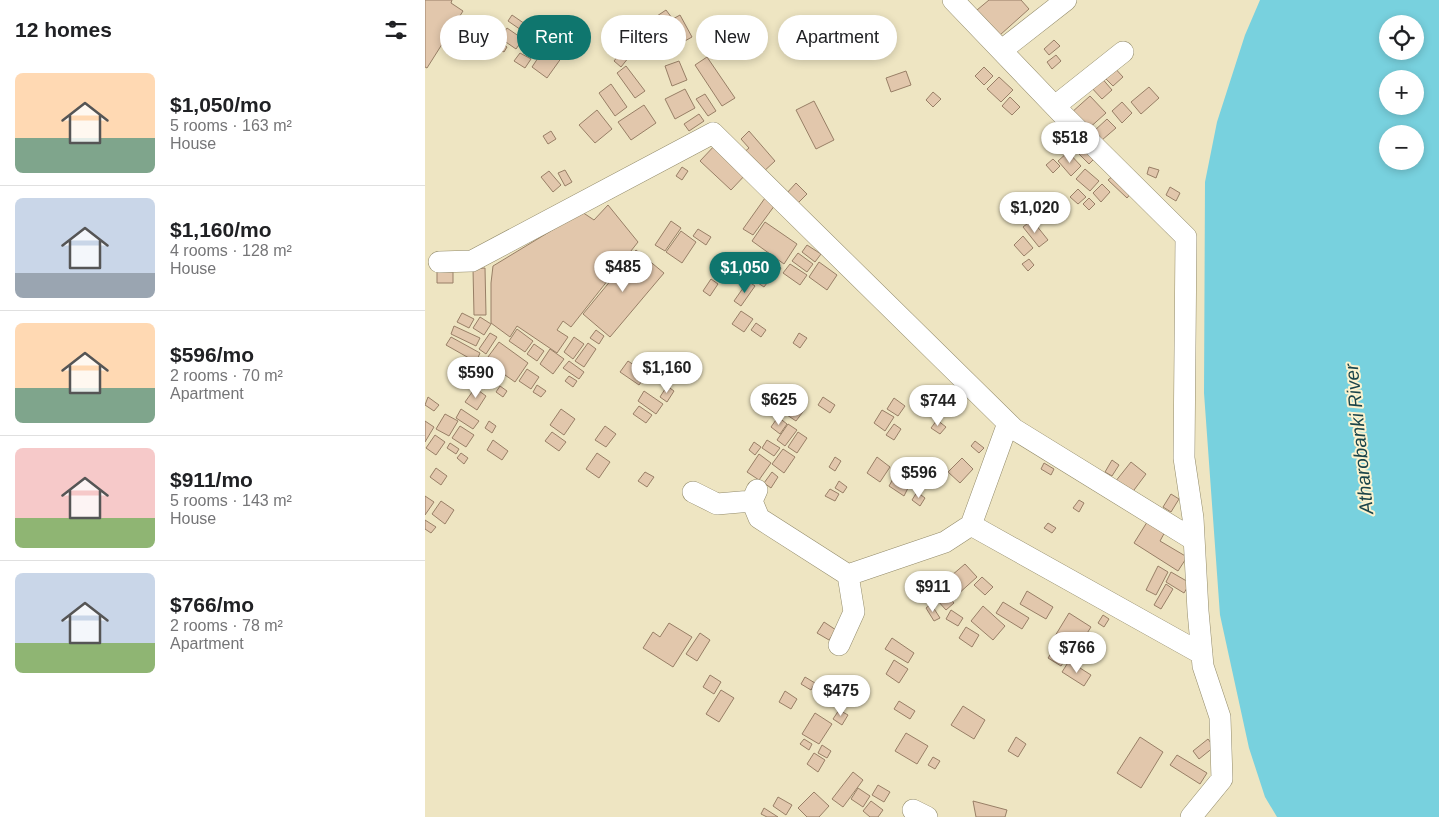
<!DOCTYPE html>
<html lang="en">
<head>
<meta charset="utf-8">
<style>
	:root { --surface:#fff; --page:#f6f6f6; --text:#202124; --muted:#757577; --line:#e0e0e0; --accent:#0f766e }
	body { margin:0; font-family:Helvetica,sans-serif; background:var(--page); color:var(--text); height:100vh; display:flex; flex-direction:column; font-size:19px; white-space:nowrap }
	* { box-sizing:border-box; margin:0 }
	p { font-size:16px; color:var(--muted) }
	.icon { flex:none; width:28px; height:28px; fill:none; stroke:currentColor; stroke-width:2; stroke-linecap:round; stroke-linejoin:round }
	.map { position:relative; flex:1; overflow:hidden }
	.details { display:flex; flex-direction:column; background:var(--surface); width:425px }
	.details>* { flex:none }
	.guide { position:absolute; left:15px; top:15px; width:475px; height:45px; display:flex; gap:10px }
	.controls { position:absolute; left:954px; top:15px; display:grid; gap:10px }
	.controls a { display:grid; place-items:center; width:45px; height:45px; border-radius:50%; background:var(--surface); box-shadow:0 2px 8px #0003; font-size:25px }
	.price { position:absolute; translate:-50% -42px; padding:0 11px; border-radius:18px; background:#fff; color:#222; font-size:16px; line-height:32px; filter:drop-shadow(0 1px 2px #0008) }
	.price::after { content:''; position:absolute; left:50%; top:30px; width:15px; height:11px; margin-left:-8px; background:inherit; clip-path:polygon(0 0,100% 0,50% 100%) }
	.price.current { background:var(--accent); color:#fff }
	ul { padding:0; list-style:none }
	li { display:flex; align-items:center; gap:15px; height:125px; padding:0 15px }
	li+li { border-top:1px solid var(--line) }
	li span { display:grid; place-items:center; flex:none; width:140px; height:100px; border-radius:8px; color:#555 }
	li>.icon { margin-inline-start:auto }
	span .icon { width:60px; height:60px; fill:#fffc; stroke-width:1 }
	li b { font-size:21px }
	h2 { display:flex; justify-content:space-between; align-items:center; height:60px; padding:0 15px; font-size:21px }
	.tag { padding:0 18px; border-radius:22px; background:var(--surface); box-shadow:0 2px 8px #0003; font-size:18px; line-height:45px }
	.tag.current { background:var(--accent); color:#fff }
	main { display:flex; flex:1; min-height:0 }
	.map>svg:first-child { display:block }
	.water { fill:#78d1de; fill-rule:evenodd }
	.building { fill:#e2c7ac; stroke:#987f66 }
	.lines { fill:none; stroke-linecap:round; stroke-linejoin:round }
	.minor-casing { stroke:#928a69; stroke-width:22 }
	.minor { stroke:#fff; stroke-width:21 }
	.labels { text-anchor:middle; dominant-baseline:central; stroke-width:4; stroke-linejoin:round; paint-order:stroke }
	.water-label { font-size:19px; font-style:italic; fill:#1a444a; stroke:#fcf3cf }
</style>
</head>
<body>
<main>
<section class="details">
<h2>12 homes<svg class="icon" aria-label="filters" viewBox="0 0 24 24"><path d="M4 7h16M4 17h16"/><circle cx="9" cy="7" r="2"/><circle cx="15" cy="17" r="2"/></svg></h2>
<ul>
<li><span style="background:linear-gradient(#ffd9b3 65%,#7fa58c 0)"><svg class="icon" aria-label="home" viewBox="0 0 24 24"><path d="M3 11l9-7 9 7M6 9v11h12V9"/></svg></span><div><b>$1,050/mo</b><p>5 rooms · 163 m²</p><p>House</p></div></li>
<li><span style="background:linear-gradient(#c9d6e8 75%,#9aa5b1 0)"><svg class="icon" aria-label="home" viewBox="0 0 24 24"><path d="M3 11l9-7 9 7M6 9v11h12V9"/></svg></span><div><b>$1,160/mo</b><p>4 rooms · 128 m²</p><p>House</p></div></li>
<li><span style="background:linear-gradient(#ffd9b3 65%,#7fa58c 0)"><svg class="icon" aria-label="home" viewBox="0 0 24 24"><path d="M3 11l9-7 9 7M6 9v11h12V9"/></svg></span><div><b>$596/mo</b><p>2 rooms · 70 m²</p><p>Apartment</p></div></li>
<li><span style="background:linear-gradient(#f6c9c9 70%,#8fb573 0)"><svg class="icon" aria-label="home" viewBox="0 0 24 24"><path d="M3 11l9-7 9 7M6 9v11h12V9"/></svg></span><div><b>$911/mo</b><p>5 rooms · 143 m²</p><p>House</p></div></li>
<li><span style="background:linear-gradient(#c9d6e8 70%,#8fb573 0)"><svg class="icon" aria-label="home" viewBox="0 0 24 24"><path d="M3 11l9-7 9 7M6 9v11h12V9"/></svg></span><div><b>$766/mo</b><p>2 rooms · 78 m²</p><p>Apartment</p></div></li>
</ul>
</section>
<div class="map">
<svg width="1014" height="817" viewBox="0 0 1014 817">
	<rect width="100%" height="100%" fill="#eee5c2"/>
	<!-- water -->
	<path class="water" d="M835,0H1014V817H852L840,797L824,748L795,615L779,393L780,182L792,122L820,35ZM962,24H990V51H962ZM962,79H990V106H962ZM962,134H990V161H962Z"/>
	<!-- building -->
	<path class="building" d="M0,0H27L26,3L38,11L2,68L0,67Z
		M564,0H596L604,9L575,35L552,10Z
		M241,10L247,18L238,24L232,16Z
		M87,15L103,26L99,32L83,21Z
		M255,15L267,37L242,51L230,29Z
		M82,28L98,39L91,49L75,38Z
		M72,40L82,47L79,52L68,45Z
		M629,40L635,46L624,55L619,49Z
		M231,42L237,49L229,56L223,49Z
		M121,46L137,57L122,78L107,67Z
		M197,51L204,57L196,67L189,61Z
		M95,53L106,59L100,68L89,61Z
		M631,55L636,61L627,69L622,62Z
		M282,57L310,98L297,106L270,65Z
		M254,61L262,80L247,86L240,66Z
		M687,65L698,77L688,86L677,75Z
		M201,66L220,91L210,98L192,73Z
		M559,67L568,76L559,85L550,76Z
		M481,71L486,85L466,92L461,78Z
		M675,76L687,90L677,99L665,86Z
		M574,77L588,90L576,102L562,89Z
		M186,84L202,107L190,116L174,93Z
		M724,87L734,98L716,114L706,102Z
		M260,89L270,108L250,119L240,99Z
		M508,92L516,99L508,107L501,100Z
		M280,94L291,111L283,116L271,99Z
		M665,96L681,113L662,130L646,113Z
		M585,97L595,107L587,115L577,106Z
		M389,101L409,140L391,149L371,110Z
		M697,102L707,113L697,123L687,111Z
		M219,105L231,123L206,140L193,122Z
		M172,110L187,129L170,143L154,125Z
		M274,114L279,121L264,131L259,124Z
		M682,119L691,128L677,140L669,131Z
		M126,131L131,139L123,144L118,136Z
		M324,131L350,161L336,174L317,154L324,148L316,139Z
		M654,135L674,154L664,164L644,144Z
		M292,143L323,172L306,190L275,161Z
		M643,152L656,166L646,176L633,161Z
		M628,159L635,166L628,173L621,165Z
		M257,167L263,171L257,180L251,176Z
		M724,167L734,170L731,178L722,174Z
		M660,169L674,181L665,191L651,179Z
		M140,170L147,182L140,186L133,173Z
		M124,171L136,185L128,192L116,177Z
		M689,175L707,192L702,198L683,180Z
		M371,183L382,194L372,204L361,194Z
		M677,184L685,192L676,202L668,193Z
		M745,187L755,193L751,201L741,195Z
		M653,189L661,197L653,204L645,197Z
		M340,198L350,205L328,235L318,229Z
		M664,198L670,204L664,210L658,204Z
		M183,205L213,242L146,327L138,321L132,330L143,337L132,353L92,326L85,337L66,323V283L68,266L157,212L169,220Z
		M607,220L623,240L614,247L598,227Z
		M246,221L256,228L240,251L230,245Z
		M340,222L372,244L359,264L327,241Z
		M273,229L286,237L281,245L268,236Z
		M256,231L271,242L257,263L241,252Z
		M598,236L608,248L599,256L589,245Z
		M382,245L396,254L390,262L377,252Z
		M211,250L239,273L185,337L158,314Z
		M373,253L388,264L382,272L367,261Z
		M343,259L356,268L350,278L336,268Z
		M604,259L609,265L603,271L597,264Z
		M394,262L412,275L402,290L384,277Z
		M365,264L382,275L375,285L358,273Z
		M60,268L61,315H49L48,269Z
		M12,272H28V283H12Z
		M339,274L345,279L339,287L333,283Z
		M286,279L293,284L285,296L278,291Z
		M323,281L330,286L316,306L309,301Z
		M316,311L328,319L319,332L307,324Z
		M37,313L49,319L44,328L32,322Z
		M55,317L66,324L59,335L48,328Z
		M331,323L341,330L336,337L326,330Z
		M29,326L55,338L51,346L26,334Z
		M92,329L108,341L100,352L84,341Z
		M171,330L179,336L174,344L165,338Z
		M65,333L72,337L61,354L54,349Z
		M374,333L382,338L375,348L368,343Z
		M26,337L55,353L51,362L21,345Z
		M149,337L159,344L148,359L139,352Z
		M74,342L103,363L90,382L60,361Z
		M163,343L171,349L159,367L150,361Z
		M109,344L119,351L112,361L102,354Z
		M125,349L139,359L128,374L115,364Z
		M144,361L159,372L154,379L138,368Z
		M203,361L222,374L214,385L195,372Z
		M57,365L70,374L60,389L47,379Z
		M246,368L256,375L252,381L242,374Z
		M102,369L114,377L106,389L94,381Z
		M144,376L152,381L148,387L140,381Z
		M112,385L121,391L116,397L108,392Z
		M75,386L82,391L78,397L71,392Z
		M242,386L249,391L242,402L235,397Z
		M50,388L61,396L52,410L40,402Z
		M219,391L238,404L231,414L213,401Z
		M354,391L359,394L353,404L347,400Z
		M3,397L14,405L9,411L0,405Z
		M362,397L380,409L371,421L353,409Z
		M398,397L410,405L405,413L393,405Z
		M469,398L480,406L473,416L462,409Z
		M214,406L227,415L221,423L208,414Z
		M36,409L54,421L48,429L31,418Z
		M136,409L150,419L139,435L125,425Z
		M457,410L469,417L460,431L449,423Z
		M20,414L33,421L24,436L11,429Z
		M353,417L362,424L355,434L346,427Z
		M512,420L521,427L515,434L506,428Z
		M0,421L9,427L0,442Z
		M64,421L71,426L67,433L60,428Z
		M363,424L372,430L360,446L352,440Z
		M469,424L476,429L469,440L461,435Z
		M35,426L49,435L41,447L27,438Z
		M180,426L191,434L181,447L170,440Z
		M127,432L141,442L134,451L120,441Z
		M373,432L382,438L372,453L363,447Z
		M10,435L20,442L11,455L1,448Z
		M68,440L83,451L77,460L62,450Z
		M342,440L355,448L349,456L337,448Z
		M550,441L559,448L554,453L546,446Z
		M329,442L336,447L330,455L324,450Z
		M25,443L34,449L31,454L22,448Z
		M358,449L370,457L359,473L347,464Z
		M36,453L43,458L39,464L32,458Z
		M172,453L185,462L174,478L161,469Z
		M334,454L346,463L334,480L322,472Z
		M410,457L416,461L410,471L404,467Z
		M452,457L465,467L455,482L442,473Z
		M537,458L548,469L535,483L523,472Z
		M687,460L694,465L687,476L680,472Z
		M706,462L721,474L706,494L690,482Z
		M619,463L629,469L626,475L616,469Z
		M11,468L22,476L16,485L5,477Z
		M220,472L229,477L222,487L213,481Z
		M347,472L353,477L346,488L339,483Z
		M468,479L483,488L479,496L464,486Z
		M414,481L422,487L418,493L410,488Z
		M405,489L414,494L410,501L400,496Z
		M492,492L500,498L495,506L487,500Z
		M746,494L754,499L746,512L738,507Z
		M0,496L9,502L0,515Z
		M654,500L659,503L654,512L648,508Z
		M16,501L29,510L20,524L7,514Z
		M724,519L741,530L735,541L762,557L753,571L709,543Z
		M0,520L11,527L6,533L0,529Z
		M623,523L631,528L627,533L619,528Z
		M540,564L552,577L532,595L520,581Z
		M733,566L743,572L731,595L721,590Z
		M746,572L765,583L759,593L741,582Z
		M557,577L568,587L560,595L549,585Z
		M741,584L748,589L736,609L729,605Z
		M602,591L628,607L621,619L595,604Z
		M520,593L529,603L521,610L512,600Z
		M578,602L604,618L597,629L571,613Z
		M506,604L515,618L509,621L501,608Z
		M558,606L580,626L568,640L546,621Z
		M526,610L538,618L533,626L521,619Z
		M644,613L666,627L652,649L630,636Z
		M678,615L684,619L679,627L673,623Z
		M399,622L411,630L404,640L392,633Z
		M244,623L267,637L248,667L218,648L228,632L235,637Z
		M541,627L554,635L547,647L534,638Z
		M275,633L285,640L272,661L261,654Z
		M467,638L489,653L483,663L460,649Z
		M627,652L640,660L636,666L623,658Z
		M469,660L483,669L474,683L461,674Z
		M644,661L666,675L659,686L637,672Z
		M285,675L296,682L289,694L278,687Z
		M380,677L390,683L386,690L376,684Z
		M296,690L309,698L294,722L281,714Z
		M360,691L372,699L366,709L354,702Z
		M474,701L490,711L485,719L469,709Z
		M538,706L560,720L549,739L526,725Z
		M414,710L423,715L417,725L408,719Z
		M390,713L407,724L394,744L377,734Z
		M481,733L503,746L492,764L470,751Z
		M591,737L601,744L593,757L583,751Z
		M715,737L738,752L716,788L692,773Z
		M379,739L387,744L384,750L375,744Z
		M783,739L789,747L774,759L768,751Z
		M397,745L406,751L402,758L393,753Z
		M389,753L400,760L393,772L382,764Z
		M752,755L782,773L775,784L745,765Z
		M508,757L515,761L510,769L503,765Z
		M428,772L438,780L418,807L407,799Z
		M453,785L465,792L459,802L447,795Z
		M433,788L445,796L438,807L426,799Z
		M389,792L404,806L394,817H382L373,808Z
		M353,797L367,805L361,815L348,806Z
		M446,801L458,810L453,817H445L438,811Z
		M548,801L582,810L580,817H551Z
		M339,808L353,817H342L336,814Z"/>
	<g class="lines">
		<!-- minor casing -->
		<g class="minor-casing">
			<path id="minor" d="M528,0L640,117L761,237L759,458L768,518L773,611L778,666L795,717L797,779L766,817
				M577,50L641,0
				M630,106L698,52
				M14,262L47,261L288,133L589,429L769,540
				M268,492L292,504L327,501L332,490
				M327,501L334,518L423,575L429,612L414,645
				M546,525L583,423
				M423,575L520,542L546,525L777,654
				M488,810L502,817"/>
		</g>
		<!-- minor -->
		<use href="#minor" class="minor"/>
	</g>
	<g class="labels">
		<!-- water labels -->
		<g class="water-label">
			<text transform="translate(934 439) rotate(-96)">Atharobanki River</text>
		</g>
	</g>
</svg>
<div class="controls">
<a><svg class="icon" aria-label="locate" viewBox="0 0 24 24"><circle cx="12" cy="12" r="6"/><path d="M12 2v4M12 18v4M2 12h4M18 12h4"/></svg></a>
<a>+</a>
<a>−</a>
</div>
<b class="price" style="left:645px;top:164px">$518</b>
<b class="price" style="left:610px;top:234px">$1,020</b>
<b class="price" style="left:198px;top:293px">$485</b>
<b class="price current" style="left:320px;top:294px">$1,050</b>
<b class="price" style="left:242px;top:394px">$1,160</b>
<b class="price" style="left:51px;top:399px">$590</b>
<b class="price" style="left:354px;top:426px">$625</b>
<b class="price" style="left:513px;top:427px">$744</b>
<b class="price" style="left:494px;top:499px">$596</b>
<b class="price" style="left:508px;top:613px">$911</b>
<b class="price" style="left:652px;top:674px">$766</b>
<b class="price" style="left:416px;top:717px">$475</b>
<div class="guide">
<a class="tag">Buy</a>
<a class="tag current">Rent</a>
<a class="tag">Filters</a>
<a class="tag">New</a>
<a class="tag">Apartment</a>
</div>
</div>
</main>
</body>
</html>
